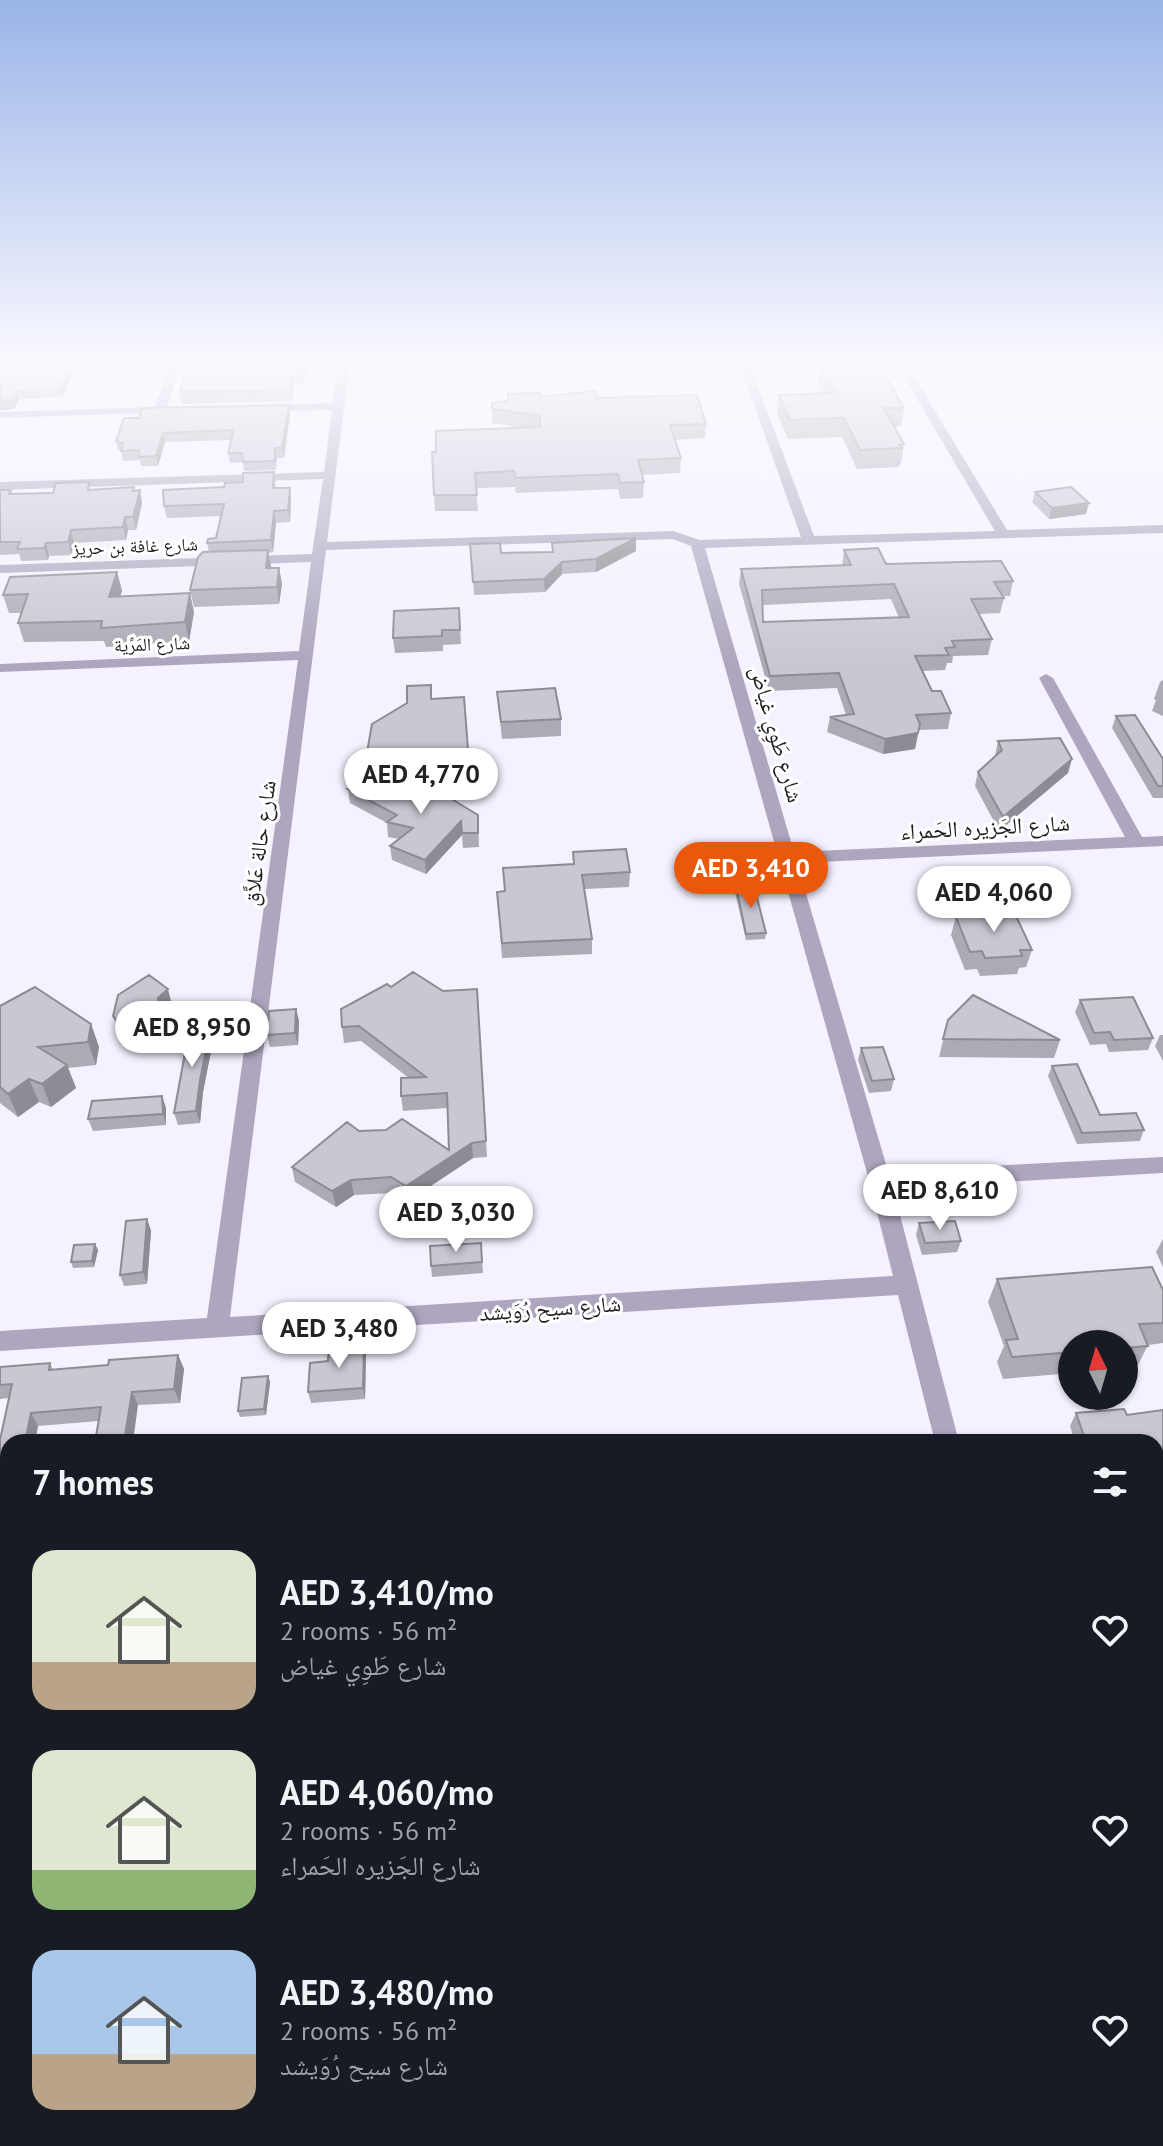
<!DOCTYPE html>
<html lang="en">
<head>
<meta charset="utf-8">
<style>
	:root { --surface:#171b24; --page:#242831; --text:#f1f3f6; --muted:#9ea1a6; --accent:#ea580c }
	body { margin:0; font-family:"PT Sans","Noto Naskh Arabic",sans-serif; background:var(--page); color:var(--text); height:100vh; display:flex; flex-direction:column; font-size:30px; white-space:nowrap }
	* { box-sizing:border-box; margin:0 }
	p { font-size:26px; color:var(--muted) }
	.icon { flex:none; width:44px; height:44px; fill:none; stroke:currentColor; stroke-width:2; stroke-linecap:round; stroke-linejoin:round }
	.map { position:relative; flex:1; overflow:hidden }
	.sheet { position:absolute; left:0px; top:1434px; width:1164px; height:712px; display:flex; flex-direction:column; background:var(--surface); border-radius:24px 24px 0 0; box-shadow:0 2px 6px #0004 }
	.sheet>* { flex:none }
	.needle { width:52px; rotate:355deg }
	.controls { position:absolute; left:1058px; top:1330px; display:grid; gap:16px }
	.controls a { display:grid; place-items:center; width:80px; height:80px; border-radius:50%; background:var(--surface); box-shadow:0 2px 6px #0004; font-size:40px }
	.price { position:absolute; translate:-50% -68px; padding:0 18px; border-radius:28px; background:#fff; color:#222; font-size:26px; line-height:52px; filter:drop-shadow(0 2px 4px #0008) }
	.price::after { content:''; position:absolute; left:50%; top:48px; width:24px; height:18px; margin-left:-12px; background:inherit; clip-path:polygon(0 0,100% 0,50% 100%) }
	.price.on { background:var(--accent); color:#fff }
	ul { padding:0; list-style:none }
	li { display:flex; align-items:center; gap:24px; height:200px; padding:0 32px }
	li span { display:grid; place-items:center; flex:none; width:224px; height:160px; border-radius:24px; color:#555 }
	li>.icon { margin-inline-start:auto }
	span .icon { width:96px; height:96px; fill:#fffc; stroke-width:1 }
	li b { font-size:34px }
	h2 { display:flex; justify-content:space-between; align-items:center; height:96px; padding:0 32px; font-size:34px }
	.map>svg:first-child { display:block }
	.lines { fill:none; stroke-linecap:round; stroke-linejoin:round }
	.minor { fill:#ada6be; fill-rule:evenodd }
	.wall { fill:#aeaab5; fill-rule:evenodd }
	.shaded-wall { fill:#8d8b93 }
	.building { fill:#cac6d2; stroke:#8d8b93; stroke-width:2; fill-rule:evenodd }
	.labels { text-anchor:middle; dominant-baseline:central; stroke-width:6; stroke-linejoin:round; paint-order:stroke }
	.far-street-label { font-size:18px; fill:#1e1c21; stroke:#fff }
	.street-label { font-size:22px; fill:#1e1c21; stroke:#fff }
</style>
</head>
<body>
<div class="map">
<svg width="1163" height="2146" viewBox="0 0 1163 2146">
	<rect width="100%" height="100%" fill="#f5f1fe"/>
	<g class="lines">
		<!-- minor -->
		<path class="minor" d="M171,363H181L167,407L172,408V412L0,418V412L155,407Z
			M339,363H488L483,366L349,369L327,542L673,531L700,540L801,537L739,363H749L814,536L995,531L896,363H906L1007,530L1163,525V533L705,548L794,852L1125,837L1039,678L1046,674L1053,678L1142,837L1163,836V846L797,863L888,1171L1163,1157V1173L893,1188L959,1442H935L898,1295L0,1351V1331L207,1318L298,660L0,672V664L299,651L311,562L0,573V565L312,554L323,479L0,490V482L324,472L332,410L264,411L258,408L264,405L333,403ZM673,539L691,546L869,1180L893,1276L230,1317L326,550Z
			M1156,2070H1163V2104H1156Z
			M431,2138H559L556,2146H428Z"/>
	</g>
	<!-- wall -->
	<path class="wall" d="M78,363L62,397L19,399L14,409L0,410V378Z
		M187,363H314L302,384H294L292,401L182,404L180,392Z
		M820,363L864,370L904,408L901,426L894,427L904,444L901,464H900L899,467L857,469L842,437L788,439L777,414L779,395L824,393L818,382Z
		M540,397L597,398L706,424L705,438L675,440L681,458L680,473L642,475L644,482L643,498L620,499L618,489L516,493L515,487L476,488L478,511H435L434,495L436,452L524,428L492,423V403Z
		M290,414L284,458H277L276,470L244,471L243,462L230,463L228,453L232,440L165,442L158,466H141L140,460L123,461L121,451L118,450L116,441Z
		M274,472L276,488H290L291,499L290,522L276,523L273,552L268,553L271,568H279L282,584L279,604L194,607L190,590L209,552L207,543L216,538L221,516L167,518L164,506Z
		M0,490H11L12,494L91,490H140L142,503L136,530H128L126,540L74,543L71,555L49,556L48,560L21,561L19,554L0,555Z
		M1035,492L1086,514L1049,519L1032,502Z
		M552,543L636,551L596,572L562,574L545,592L474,595L470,544L501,553L552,552Z
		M844,550L886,564L1013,581L1010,596H1003L1004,598L1000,613L979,614L992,639L988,655L953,656L952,663H947L945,670L922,671L932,691L951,713L948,729L919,730L915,749L883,754L827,732L830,717L846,715L837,688L769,691L739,584L741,569L842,566ZM891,599L899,618L763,622V605Z
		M117,572L122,591L120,597L194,612L189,641L106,647L104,641L24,642L18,623L21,613H9L3,595Z
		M459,608L461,644L443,645V651L395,653L393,638Z
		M1163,680V716L1152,711L1156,700L1154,699L1160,682Z
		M497,692L561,719V736L502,739Z
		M464,697L471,790L439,792L478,815L479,847L463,848L462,835L426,874L392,860L390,846L399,839L388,837L387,823L350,803L348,789L397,786L368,772L366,758L432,699Z
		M1116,716L1163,759V798H1153L1112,728Z
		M998,741L1068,773L999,831L975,786L978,772L995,756Z
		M573,852L630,872L629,887L584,889L592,939V954L502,958L497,892L504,891L573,864Z
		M736,886L766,933L765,939L746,940L735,892Z
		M966,912L1004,914L1032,950L1026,967L1019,968L1017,974L980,976L977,969L965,970L951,935L956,917H965Z
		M391,987L443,991L477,989L487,1157L473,1158L408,1201L393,1193L354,1195L336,1207L295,1182L292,1167L359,1131L449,1150L447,1108L403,1111L401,1096L409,1078L361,1041L344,1043L342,1027Z
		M1080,1000L1153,1038L1148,1050L1109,1052L1106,1044L1090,1045L1075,1012Z
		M171,1001L162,1010L163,1038L147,1046L138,1040L129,1044L117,1028L113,1016Z
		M0,1006L91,1024L99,1047L96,1065L68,1068L76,1088L51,1107L39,1102L18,1117L0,1103Z
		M296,1009L299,1021L298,1045L270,1047L267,1035Z
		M948,1020L1060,1040L1054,1058L939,1057Z
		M211,1025L214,1036L203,1092L200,1123L178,1125L174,1113Z
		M1160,1035H1163V1061L1155,1046Z
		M861,1048L894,1079L891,1091L869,1093L858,1060Z
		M1052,1066L1100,1115L1144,1130L1140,1141L1077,1144L1048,1076Z
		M162,1096L166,1108V1125L93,1131L88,1119Z
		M147,1219L151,1231L147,1284L124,1286L120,1275Z
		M919,1223L961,1241L957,1252L922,1255L916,1235Z
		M1163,1239V1267L1156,1252Z
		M481,1243L483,1273L432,1277L431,1266Z
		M95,1244L98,1250L94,1267L73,1268L71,1262Z
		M997,1279L1163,1290V1343L1148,1345L1137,1367L1124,1368V1344H1072V1373L1003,1379L997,1362L1004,1346L988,1302Z
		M364,1345L366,1356L365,1399L311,1403L308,1392Z
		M178,1355L184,1369L180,1403L138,1405L99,1421L38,1426L35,1442H8V1662H0V1440L9,1398L0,1399V1367L50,1363L53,1370L108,1365Z
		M268,1376L270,1382L266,1415L240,1417L238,1411Z
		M1163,1410V1477H1162L1156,1466V1442H1075L1070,1426L1076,1413L1127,1415Z
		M1156,1524H1163V1647L1156,1649Z
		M1163,1785V1894L1156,1896V1786Z"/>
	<!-- shaded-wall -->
	<path class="shaded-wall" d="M72,363H78L62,397L60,389Z
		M306,363H314L302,384L300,372Z
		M292,372L294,384L292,401L290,390Z
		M16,391L19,399L14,409L0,410V401Z
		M289,405L290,414L284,458L282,448Z
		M163,433L165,442L158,466L156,456Z
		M290,488L291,499L290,522L288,510Z
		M140,490L142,503L136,530L133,517Z
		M1089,503L1086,514L1049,519L1052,508Z
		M274,511L276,523L273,552L271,540Z
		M125,517L128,530L126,540L123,527Z
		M71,530L74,543L71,555L68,542Z
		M636,538V551L596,572V559Z
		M46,543L49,556L48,560L44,548Z
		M268,550L271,566L268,585L266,568Z
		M562,562V574L545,592L544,579Z
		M279,568L282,584L279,604L277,587Z
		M117,572L122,591L114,616L109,597Z
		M190,593L194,612L189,641L185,622Z
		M918,733L915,749L883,754L885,739Z
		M1072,759L1068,773L999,831L1003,817Z
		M461,821L462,835L426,874L425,860Z
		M168,989L171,1001L162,1010L163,1038L147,1046L143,1034L158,998Z
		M296,1009L299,1021L298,1045L295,1033Z
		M91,1024L99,1047L96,1065L88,1042Z
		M211,1025L214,1036L203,1092L200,1123L196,1111L200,1080Z
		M134,1028L138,1040L129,1044L125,1032Z
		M67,1065L76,1088L51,1107L42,1084Z
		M29,1079L39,1102L18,1117L8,1094Z
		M162,1096L166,1108V1125L163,1114Z
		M472,1143L473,1158L408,1201L406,1186Z
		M351,1180L354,1195L336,1207L332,1191Z
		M147,1219L151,1231L147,1284L143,1272Z
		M95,1244L98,1250L94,1267L92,1261Z
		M364,1345L366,1356L365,1399L363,1388Z
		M178,1355L184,1369L180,1403L174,1389Z
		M268,1376L270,1382L266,1415L264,1409Z
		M132,1392L138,1405L133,1442H124Z
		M31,1413L38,1426L35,1442H25Z
		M0,1712L5,1717L0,1744Z"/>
	<!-- building -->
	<path class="building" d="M12,363H72L60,389L16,391L12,400L0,401V378L5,377Z
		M187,363H306L300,372H292L290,390L180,392Z
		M820,363H860L864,370H882L904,408H884L904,444L900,445L902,448L860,450L844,418L790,420L779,395L836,393Z
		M595,391L597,398L697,395L706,424L670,425L681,458L638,460L644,482L620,483L618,474L515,478L514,471L475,473L477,495H434L432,452H436V431L540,427V416L492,409V403L508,401V394L540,393V397Z
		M289,405L282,448H275V461L243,462L242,453H228L234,430L163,433L156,456L139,457V450L121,451L123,443L116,441L124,418H139L142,408Z
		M274,472L273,488H290L288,510L274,511L271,540L207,543L208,539L216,538L224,504L164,506L163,490L224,487L225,483L243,482V473Z
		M89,482L88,490L134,487L133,491L140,490L133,517H125L123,527L71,530L68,542L46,543L44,548L17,549L20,542H0V490H11L9,494L53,493L56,483Z
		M1071,487L1089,503L1052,508L1035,492Z
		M636,538L596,559L562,562L544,579L473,582L470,544L500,543L501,553L553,552L552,543Z
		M878,548L886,564L1001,561L1013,581L994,582L1004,598L971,599L992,639L952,641L955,647L945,648L949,655L915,656L932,691H941L951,713L916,715L920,724L918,733L885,739L830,717L854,714L839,673L770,676L741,569L851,565L844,550ZM894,584L909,617L763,622L762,590Z
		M268,550L266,568H279L277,587L190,590L198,557L203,552Z
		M117,572L109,597L190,593L185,622L101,628L102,621L18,623L28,594L3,595L10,577Z
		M459,608L460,630H442V636L393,638L394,611Z
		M431,685V699L464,697L470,776L409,779L366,758L372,724L407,703V686Z
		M555,688L561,719L501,722L497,692Z
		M1135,715L1163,759V786H1158L1116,716Z
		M1060,738L1072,759L1003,817L978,772L1002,750L998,741Z
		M427,784L478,815V833H462L461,821L425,860L390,846L413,828L387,822L397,815L348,789Z
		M626,849L630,872L582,875L592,939L502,943L497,892L505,891L503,868L574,864L573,852Z
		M736,886H754L766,933L746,934Z
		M1002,910L1004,914H1015L1032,950H1020L1022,956L985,958L982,951L970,952L956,917L968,916L966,912Z
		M413,972L443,991L477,989L486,1141L472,1143L406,1186L391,1177L351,1180L332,1191L292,1167L347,1122L359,1131L386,1130L402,1119L449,1150L447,1093L401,1096V1078L426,1077L359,1026L342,1027L341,1009L387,984L391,987Z
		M149,975L168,989L158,998L159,1026L143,1034L134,1028L125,1032L113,1016L118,995Z
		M35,987L91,1024L88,1042L38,1047L67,1065L42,1084L29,1079L8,1094L0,1087V1006Z
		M973,995L1060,1040L943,1039L948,1020Z
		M1133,997L1153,1038L1114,1040L1110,1032L1094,1033L1080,1000Z
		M296,1009L295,1033L267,1035L269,1011Z
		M211,1025L200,1080L196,1111L174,1113L190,1026Z
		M883,1047L894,1079L872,1081L861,1048Z
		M1077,1064L1100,1115L1136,1113L1144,1130L1082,1133L1052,1066Z
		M162,1096L163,1114L88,1119L92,1101Z
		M147,1219L143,1272L120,1275L126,1221Z
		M955,1221L961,1241L925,1243L919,1223Z
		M481,1243L482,1262L431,1266L430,1246Z
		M95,1244L92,1261L71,1262L74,1245Z
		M1152,1267L1163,1290V1323L1139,1324L1148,1346L1124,1348V1344H1072V1352L1012,1357L1006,1340L1018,1339L997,1279Z
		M364,1345L363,1388L308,1392L310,1363L328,1361L329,1348Z
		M178,1355L174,1389L132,1392L124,1442H95L101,1407L31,1413L25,1442H8V1650L0,1651V1440L12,1384L0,1385V1367L50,1363L49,1370L108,1365L109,1360Z
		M268,1376L264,1409L238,1411L242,1378Z
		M1124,1409L1127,1415L1163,1410V1454H1156V1442H1086L1076,1413Z
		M1022,1435L1025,1442H984L983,1438Z
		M1156,1524H1163V1638L1156,1621Z
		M1163,1785V1886L1156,1888V1797H1157L1156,1786Z"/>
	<!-- sky -->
	<linearGradient id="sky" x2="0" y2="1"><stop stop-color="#9ab4e8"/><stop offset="0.55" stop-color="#faf9ff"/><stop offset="1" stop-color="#faf9ff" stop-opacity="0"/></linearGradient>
	<rect width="1163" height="663" fill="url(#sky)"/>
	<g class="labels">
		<!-- far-street labels -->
		<g class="far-street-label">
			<text transform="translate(135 546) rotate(-2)">شارع غافة بن حريز</text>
			<text transform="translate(152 644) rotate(-2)">شارع المَرِّية</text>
		</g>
		<!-- street labels -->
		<g class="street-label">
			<text transform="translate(777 734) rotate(74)">شارع طَوِي غياض</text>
			<text transform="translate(985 827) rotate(-3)">شارع الجَزيره الحَمراء</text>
			<text transform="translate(259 843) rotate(-82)">شارع حالة عَلاَّق</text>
			<text transform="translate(550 1308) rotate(-4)">شارع سيح رُوَيشد</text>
		</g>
	</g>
</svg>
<div class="controls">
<a><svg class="needle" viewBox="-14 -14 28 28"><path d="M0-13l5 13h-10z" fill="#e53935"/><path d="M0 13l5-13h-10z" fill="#9ea1a6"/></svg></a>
</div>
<b class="price" style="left:421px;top:816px">AED 4,770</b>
<b class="price on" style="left:751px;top:910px">AED 3,410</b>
<b class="price" style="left:994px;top:934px">AED 4,060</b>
<b class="price" style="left:192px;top:1069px">AED 8,950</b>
<b class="price" style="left:940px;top:1232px">AED 8,610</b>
<b class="price" style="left:456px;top:1254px">AED 3,030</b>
<b class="price" style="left:339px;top:1370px">AED 3,480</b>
<section class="sheet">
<h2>7 homes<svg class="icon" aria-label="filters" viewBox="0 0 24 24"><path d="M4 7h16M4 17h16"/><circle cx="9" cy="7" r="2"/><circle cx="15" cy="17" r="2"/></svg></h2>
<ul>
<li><span style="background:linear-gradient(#dfe7d0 70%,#b9a48a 0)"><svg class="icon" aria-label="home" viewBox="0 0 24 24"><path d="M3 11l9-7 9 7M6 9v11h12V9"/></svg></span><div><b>AED 3,410/mo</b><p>2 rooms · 56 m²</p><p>شارع طَوِي غياض</p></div><svg class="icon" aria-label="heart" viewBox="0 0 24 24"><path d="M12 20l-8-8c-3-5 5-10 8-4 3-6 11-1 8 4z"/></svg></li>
<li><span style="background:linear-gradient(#dfe7d0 75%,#8fb573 0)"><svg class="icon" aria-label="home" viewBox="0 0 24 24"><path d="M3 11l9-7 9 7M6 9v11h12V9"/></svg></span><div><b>AED 4,060/mo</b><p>2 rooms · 56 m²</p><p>شارع الجَزيره الحَمراء</p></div><svg class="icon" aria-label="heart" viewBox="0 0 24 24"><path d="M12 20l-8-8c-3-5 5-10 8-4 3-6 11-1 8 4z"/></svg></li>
<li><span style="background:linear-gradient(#a9c7e8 65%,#b9a48a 0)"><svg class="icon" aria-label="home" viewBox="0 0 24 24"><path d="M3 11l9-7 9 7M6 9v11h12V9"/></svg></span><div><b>AED 3,480/mo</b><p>2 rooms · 56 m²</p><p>شارع سيح رُوَيشد</p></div><svg class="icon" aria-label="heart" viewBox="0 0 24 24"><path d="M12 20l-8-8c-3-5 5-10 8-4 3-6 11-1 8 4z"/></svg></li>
</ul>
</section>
</div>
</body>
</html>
